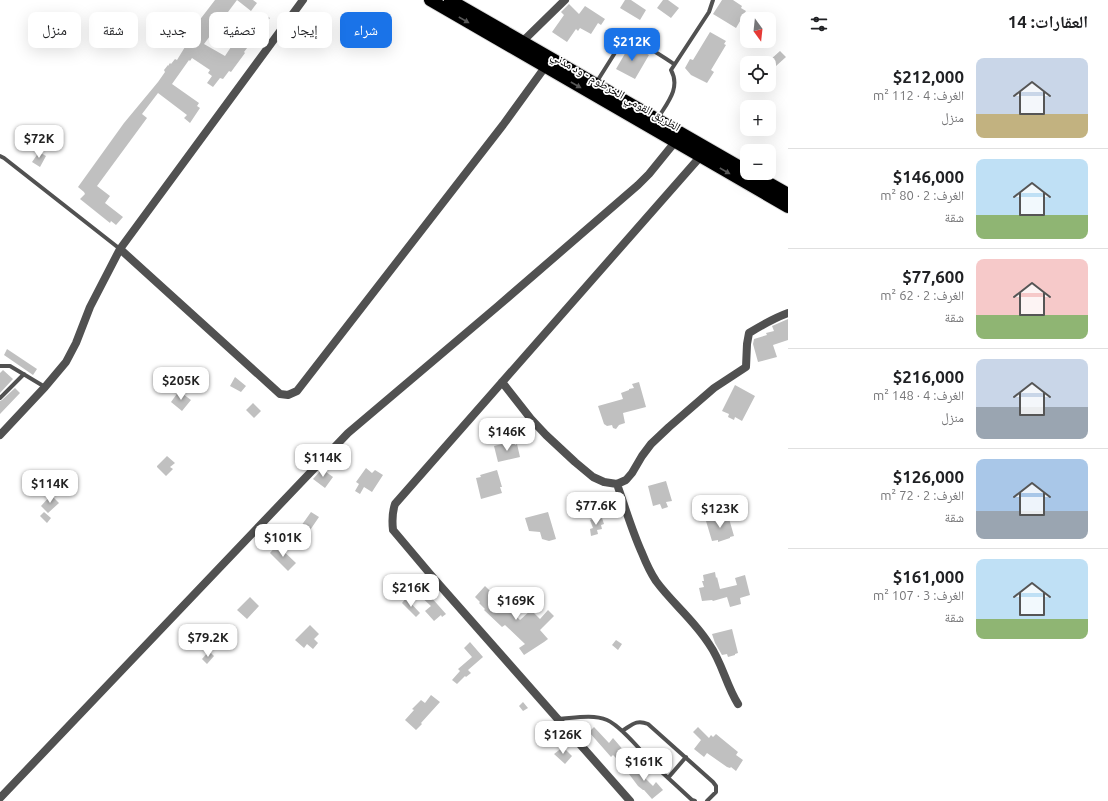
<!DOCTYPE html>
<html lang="ar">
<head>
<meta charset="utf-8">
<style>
	:root { --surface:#fff; --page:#f2f2f2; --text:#202124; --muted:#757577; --line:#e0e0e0; --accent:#1a73e8 }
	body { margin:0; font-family:Ubuntu,"Noto Naskh Arabic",sans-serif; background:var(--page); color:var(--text); direction:rtl; height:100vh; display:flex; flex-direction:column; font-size:15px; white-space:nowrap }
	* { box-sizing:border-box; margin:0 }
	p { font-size:13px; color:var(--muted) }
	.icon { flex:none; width:22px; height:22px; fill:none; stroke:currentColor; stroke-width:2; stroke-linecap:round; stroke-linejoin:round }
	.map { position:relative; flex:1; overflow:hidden; direction:ltr }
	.drawer { display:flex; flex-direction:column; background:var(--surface); width:320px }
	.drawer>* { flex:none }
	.top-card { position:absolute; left:12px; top:12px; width:380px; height:36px; direction:rtl; display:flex; gap:8px }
	.needle { width:26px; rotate:165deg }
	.tools { position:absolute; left:740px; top:12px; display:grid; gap:8px }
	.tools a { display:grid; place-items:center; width:36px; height:36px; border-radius:8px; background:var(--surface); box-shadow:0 4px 16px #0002; font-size:20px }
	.price { position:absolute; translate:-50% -34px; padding:0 9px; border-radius:8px; background:#fff; color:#222; font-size:13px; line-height:26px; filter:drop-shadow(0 1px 2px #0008) }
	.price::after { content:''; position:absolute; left:50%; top:24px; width:12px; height:9px; margin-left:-6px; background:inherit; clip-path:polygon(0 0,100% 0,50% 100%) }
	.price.active { background:var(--accent); color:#fff }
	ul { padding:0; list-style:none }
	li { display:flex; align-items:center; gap:12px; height:100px; padding:0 20px }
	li+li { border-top:1px solid var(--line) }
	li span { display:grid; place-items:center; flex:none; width:112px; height:80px; border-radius:8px; color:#555 }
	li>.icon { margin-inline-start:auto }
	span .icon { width:48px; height:48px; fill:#fffc; stroke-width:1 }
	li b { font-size:17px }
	h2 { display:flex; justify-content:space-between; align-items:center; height:48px; padding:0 20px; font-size:17px }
	.chip { padding:0 14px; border-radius:8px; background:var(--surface); box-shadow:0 4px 16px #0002; font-size:14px; line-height:36px }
	.chip.active { background:var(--accent); color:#fff }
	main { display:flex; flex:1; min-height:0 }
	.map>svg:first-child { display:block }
	.building { fill:#c0c0c0 }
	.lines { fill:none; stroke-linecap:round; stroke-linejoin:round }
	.highway-casing { stroke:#dbdbdb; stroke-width:14 }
	.lane { stroke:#515151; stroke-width:4 }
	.street { stroke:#515151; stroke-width:8 }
	.highway { stroke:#000; stroke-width:12 }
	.oneway { fill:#595959 }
	.labels { text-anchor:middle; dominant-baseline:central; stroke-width:3.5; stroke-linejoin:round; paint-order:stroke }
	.street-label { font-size:12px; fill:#000; stroke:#fff }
</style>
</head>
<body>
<main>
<section class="drawer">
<h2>العقارات: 14<svg class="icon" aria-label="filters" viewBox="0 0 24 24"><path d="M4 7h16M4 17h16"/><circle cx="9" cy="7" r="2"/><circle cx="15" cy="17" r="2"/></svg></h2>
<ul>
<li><span style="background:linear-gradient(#c9d6e8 70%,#c2b280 0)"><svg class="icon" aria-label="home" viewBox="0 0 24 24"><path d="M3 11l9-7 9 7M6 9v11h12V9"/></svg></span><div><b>$212,000</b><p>الغرف: 4 · 112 m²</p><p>منزل</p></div></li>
<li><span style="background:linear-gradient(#bfe0f5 70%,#8fb573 0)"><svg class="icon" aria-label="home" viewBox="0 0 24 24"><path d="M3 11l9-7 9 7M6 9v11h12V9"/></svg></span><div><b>$146,000</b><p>الغرف: 2 · 80 m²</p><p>شقة</p></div></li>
<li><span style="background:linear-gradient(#f6c9c9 70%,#8fb573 0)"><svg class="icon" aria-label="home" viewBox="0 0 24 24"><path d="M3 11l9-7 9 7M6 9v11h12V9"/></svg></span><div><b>$77,600</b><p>الغرف: 2 · 62 m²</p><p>شقة</p></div></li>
<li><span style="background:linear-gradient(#c9d6e8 60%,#9aa5b1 0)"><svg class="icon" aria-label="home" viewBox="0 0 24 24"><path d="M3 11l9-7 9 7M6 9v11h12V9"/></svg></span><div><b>$216,000</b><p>الغرف: 4 · 148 m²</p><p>منزل</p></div></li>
<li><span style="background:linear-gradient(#a9c7e8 65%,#9aa5b1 0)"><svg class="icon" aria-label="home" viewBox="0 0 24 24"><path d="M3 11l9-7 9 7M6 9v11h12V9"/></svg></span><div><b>$126,000</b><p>الغرف: 2 · 72 m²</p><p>شقة</p></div></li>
<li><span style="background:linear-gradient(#bfe0f5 75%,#8fb573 0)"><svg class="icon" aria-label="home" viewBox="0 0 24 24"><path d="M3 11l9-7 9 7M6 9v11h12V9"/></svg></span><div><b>$161,000</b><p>الغرف: 3 · 107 m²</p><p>شقة</p></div></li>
</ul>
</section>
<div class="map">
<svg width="788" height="801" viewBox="0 0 788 801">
	<rect width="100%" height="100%" fill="#fff"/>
	<!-- building -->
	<path class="building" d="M215,0H237L204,44L225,56L233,44L237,47L244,37L245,38L256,23L257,24L264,14L270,18L244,52L245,53L231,72L229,71L223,79L220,78L213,87L207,83L212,76L208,73L210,70L192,58L190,61L189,60L172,84L199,103L197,106L200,108L190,123L184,118L187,115L158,93L142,114L147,118L97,186L110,196L105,203L123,217L116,225L111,221L110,223L80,199L85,194L84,192L78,187L124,123L158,82L165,72L164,70L168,65V66L170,63L171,64L175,59L177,60L188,42L185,39Z
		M237,0H253L257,3L251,11Z
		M625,0H631L646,10L640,20L620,8Z
		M663,0H668L679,8L671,18L657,8Z
		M722,0H733L742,6L741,8L746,11L736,28L713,14Z
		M569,4L579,14L585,6L605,19L601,25L598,23L591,34L580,28L578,31L576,29L567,42L552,32L564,15L561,12Z
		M710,32L726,41L724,44L726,45L711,70L714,72L707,83L691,75L685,68L690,59L693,60Z
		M630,45L649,55L635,79L616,69Z
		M780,51L786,57L776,66L770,60Z
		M39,152L46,156L40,167L32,162Z
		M788,319V340L773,345L777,357L758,362L753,344L754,339L767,335L766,333L774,331L772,326Z
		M7,349L37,369L33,375L4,355Z
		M3,370L13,379L0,393V373Z
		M235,377L246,386L241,392L230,386Z
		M639,382L646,407L623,413L625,423L619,425L616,429L613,428L612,425L607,426L604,424L598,406L623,399L621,393L629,390V389L634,388L632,384Z
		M735,385L755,396L742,421L735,417L734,420L728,417L729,414L722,411Z
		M15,388L20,393L0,414V401L2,400Z
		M179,391L191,400L182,411L171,402Z
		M253,403L261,411L254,418L246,410Z
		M514,441L515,445L517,444L520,457L498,462L494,446Z
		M167,456L175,463L170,467L173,469L166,476L157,467V466Z
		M366,468L372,473L375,470L383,475L372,492L364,487L360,494L355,491L359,484L356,482Z
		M322,469L333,477L325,488L313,479Z
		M497,470L502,487H500L502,493L481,499L476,478L481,477L480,475Z
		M666,481L672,501L666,502L668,507L662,509L660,504L653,506L648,486Z
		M51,495L59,503L48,513L41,506Z
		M44,512L51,518L47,523L40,516Z
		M311,512L319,517L304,539L296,533Z
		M548,512L556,539L549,541L542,539L540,532L529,531L525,518Z
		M728,515L734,536L730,537V538L718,542V540L712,541L706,521Z
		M599,517V519L602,518L604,524L601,525L602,529L597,530L598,534L591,536L590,529L593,528L590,520Z
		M277,545L296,563L288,571L270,553Z
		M715,572L716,578L717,577L720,589L737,585L735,578L745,575L750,595L740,598L741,604L730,607L727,597L713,601L712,600L702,601L699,588L704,587L702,581H704L703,575Z
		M485,586L520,620L531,610L540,619L548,610L554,616L540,630L548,639L544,642L524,655L519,648L525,644L505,625L502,627L484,610L485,609L479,603L480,602L475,597Z
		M425,589L431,595L430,596L446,614L442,617L441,615L434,621L425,611L431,606L419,595Z
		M250,597L259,606L247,619L237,610Z
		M406,598L420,613L416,617L402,603Z
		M310,625L319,634L314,639L318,643L313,649L307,644L304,648L295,640Z
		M732,629L738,653L735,654V655L728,657L727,654L722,655L715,643L712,634Z
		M616,640L622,644L618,650L612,645Z
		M470,642L483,657L468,670L471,673L466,677L465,676L457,684L452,680L460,671L458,669L472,657L464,648Z
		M209,651L214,656L207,664L202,659Z
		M431,695L440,702L421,723L422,724L416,730L405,720L414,710L412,709L421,700L425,703Z
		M523,702L528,708L523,711L519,706Z
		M594,727L609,743L613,738L625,752L617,759L613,755L611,757L589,732Z
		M698,727L709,738L711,735L713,737L716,734L738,752L736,755L743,760L736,771L731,767L730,768L727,767L707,753L704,757L694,749L701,740L693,732Z
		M563,747L572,756L565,764L554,754Z
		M635,764L646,779L653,786L656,782L663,790L652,799L644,790H643L638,786L626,770L630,765L631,767Z"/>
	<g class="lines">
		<!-- highway casing -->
		<g class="highway-casing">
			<path id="highway" d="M430,0L788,207
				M450,0L747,171
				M751,173L788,194"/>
		</g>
		<!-- lane -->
		<path class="lane" d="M596,83L623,40L625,39C643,43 659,54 674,64
			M658,118C667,103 681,88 671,70L709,12L713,0
			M0,156L4,158L120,249
			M0,366H10L45,387
			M0,398L24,374
			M559,719C574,718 593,714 607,720C621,726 642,752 653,764C666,776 679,788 692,800L695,801
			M622,731C632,725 636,719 648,724L713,782L716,786V792L707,801
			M668,778L686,757"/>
		<!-- street -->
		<path class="street" d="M522,42L565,0
			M120,249L280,394L288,395L297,391L503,125L548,63
			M502,382L531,419L546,435L575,462L593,477L604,482L617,484L626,480L632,473L642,456L651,444L669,427L714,388L746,367L747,344L749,333C762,325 774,318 788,313
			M0,435L45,387L66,362L76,343L90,307L120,249L303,0
			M617,484C625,507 632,531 642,553C646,563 650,572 656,581C672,603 694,620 709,644C722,662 726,685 738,704
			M0,798L348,433L498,306L638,185L649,174L675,142
			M630,801L436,581L393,530C392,521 392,513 395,504L700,157"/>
		<!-- highway -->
		<use href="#highway" class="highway"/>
	</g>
	<!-- one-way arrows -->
	<defs><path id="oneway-solid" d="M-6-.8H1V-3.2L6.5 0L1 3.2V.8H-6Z"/></defs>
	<g class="oneway">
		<use href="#oneway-solid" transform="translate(464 20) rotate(30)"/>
		<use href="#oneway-solid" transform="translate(576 85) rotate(30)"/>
		<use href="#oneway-solid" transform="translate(725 171) rotate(30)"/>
	</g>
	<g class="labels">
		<!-- street labels -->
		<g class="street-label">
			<text transform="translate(616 91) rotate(30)">الطريق القومي الخرطوم - ود مدني</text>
		</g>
	</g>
</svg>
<div class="tools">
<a><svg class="needle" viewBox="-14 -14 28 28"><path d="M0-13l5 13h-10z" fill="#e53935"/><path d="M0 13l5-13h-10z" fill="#757577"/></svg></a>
<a><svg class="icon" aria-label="locate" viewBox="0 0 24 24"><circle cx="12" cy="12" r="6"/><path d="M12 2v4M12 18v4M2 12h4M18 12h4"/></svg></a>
<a>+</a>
<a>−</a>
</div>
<b class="price active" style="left:632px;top:62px">$212K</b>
<b class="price" style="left:39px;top:159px">$72K</b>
<b class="price" style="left:181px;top:401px">$205K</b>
<b class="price" style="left:507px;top:452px">$146K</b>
<b class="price" style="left:323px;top:478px">$114K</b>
<b class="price" style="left:50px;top:504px">$114K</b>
<b class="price" style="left:596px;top:526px">$77.6K</b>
<b class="price" style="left:720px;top:529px">$123K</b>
<b class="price" style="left:283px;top:558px">$101K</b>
<b class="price" style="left:411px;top:608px">$216K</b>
<b class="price" style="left:516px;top:621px">$169K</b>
<b class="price" style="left:208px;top:658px">$79.2K</b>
<b class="price" style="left:563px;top:755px">$126K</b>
<b class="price" style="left:644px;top:782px">$161K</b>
<div class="top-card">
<a class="chip active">شراء</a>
<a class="chip">إيجار</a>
<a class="chip">تصفية</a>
<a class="chip">جديد</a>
<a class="chip">شقة</a>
<a class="chip">منزل</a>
</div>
</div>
</main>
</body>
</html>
